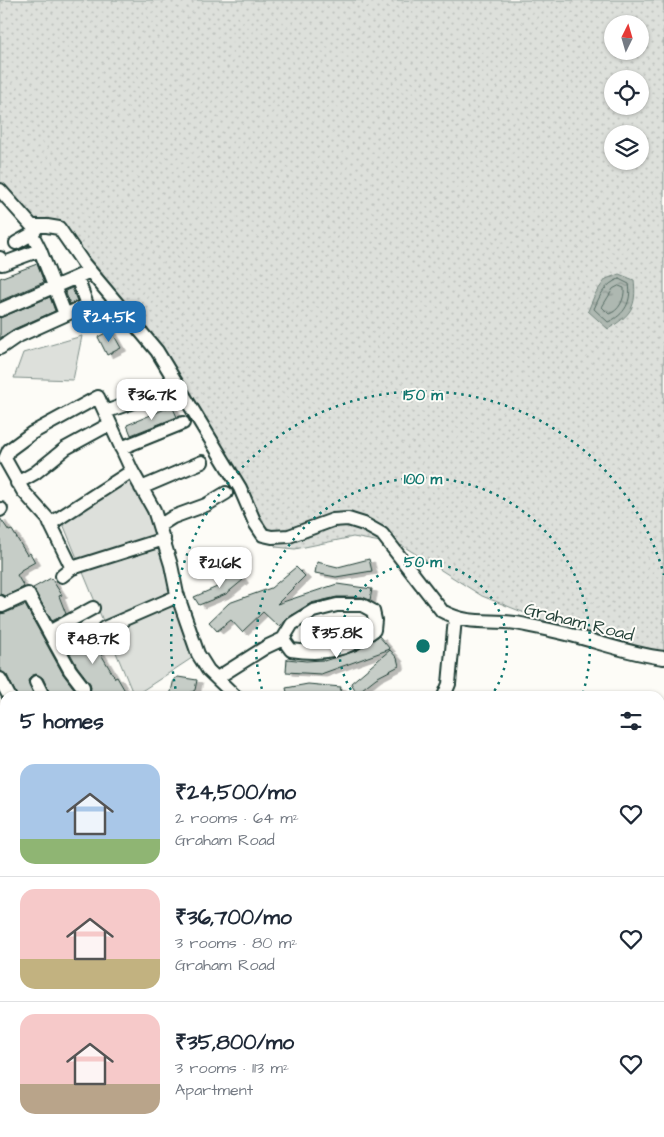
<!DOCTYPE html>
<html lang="en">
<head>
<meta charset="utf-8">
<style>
	:root { --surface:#fff; --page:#f6f6f7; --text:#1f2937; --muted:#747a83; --line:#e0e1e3; --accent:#1f6fb2 }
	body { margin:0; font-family:"Architects Daughter",sans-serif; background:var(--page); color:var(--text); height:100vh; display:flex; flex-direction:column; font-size:19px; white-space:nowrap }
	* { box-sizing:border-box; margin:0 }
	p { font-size:16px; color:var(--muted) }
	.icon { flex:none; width:28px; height:28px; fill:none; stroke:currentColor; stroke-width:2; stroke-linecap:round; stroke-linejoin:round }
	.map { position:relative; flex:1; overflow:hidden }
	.drawer { position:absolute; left:0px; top:691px; width:665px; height:446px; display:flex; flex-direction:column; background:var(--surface); border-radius:15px 15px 0 0; box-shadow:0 1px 4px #0004 }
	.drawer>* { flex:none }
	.needle { width:32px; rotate:5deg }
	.fabs { position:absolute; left:604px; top:15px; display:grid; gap:10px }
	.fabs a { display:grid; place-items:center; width:45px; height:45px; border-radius:50%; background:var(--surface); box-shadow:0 1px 4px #0004; font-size:25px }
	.price { position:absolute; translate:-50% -42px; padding:0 11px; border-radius:10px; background:#fff; color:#222; font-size:16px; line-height:32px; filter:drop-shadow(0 1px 2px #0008) }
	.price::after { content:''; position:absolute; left:50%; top:30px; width:15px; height:11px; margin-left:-8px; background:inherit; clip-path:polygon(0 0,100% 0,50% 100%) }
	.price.on { background:var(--accent); color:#fff }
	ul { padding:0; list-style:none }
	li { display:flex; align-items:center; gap:15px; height:125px; padding:0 20px }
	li+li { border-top:1px solid var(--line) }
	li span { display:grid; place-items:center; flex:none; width:140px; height:100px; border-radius:15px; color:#555 }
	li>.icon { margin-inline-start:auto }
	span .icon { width:60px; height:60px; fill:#fffc; stroke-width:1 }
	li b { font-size:21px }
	h2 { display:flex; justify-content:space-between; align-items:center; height:60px; padding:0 20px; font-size:21px }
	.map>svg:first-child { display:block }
	.grass { fill:url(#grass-dots); stroke:#7e8e88; fill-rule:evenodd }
	.green { fill:#dde0db; stroke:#7e8e88 }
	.water { fill:url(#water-ripples); stroke:#75877f }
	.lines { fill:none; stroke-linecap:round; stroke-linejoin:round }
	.shore { stroke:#586e66; stroke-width:1 }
	.building { fill:#c6cdc7; stroke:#1f3d34; filter:url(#shadow) }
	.minor-casing { stroke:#1f3d34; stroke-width:16 }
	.path { stroke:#1f3d34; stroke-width:2; stroke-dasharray:4 4; stroke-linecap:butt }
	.minor { stroke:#fdfcf7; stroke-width:12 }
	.ring { fill:none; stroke:#0f766e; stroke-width:2.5; stroke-dasharray:2.5 5 }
	.labels { text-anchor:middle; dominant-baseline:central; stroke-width:4; stroke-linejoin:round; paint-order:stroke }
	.street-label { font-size:18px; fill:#1f3d34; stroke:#fdfcf7 }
	.centre { fill:#0f766e; stroke:#fdfcf7; stroke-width:2.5 }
	.ring-label { font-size:15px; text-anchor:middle; font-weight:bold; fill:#0f766e; stroke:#fdfcf7; stroke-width:4; stroke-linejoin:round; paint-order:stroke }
</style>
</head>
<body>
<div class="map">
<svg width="664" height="1137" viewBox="0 0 664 1137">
	<defs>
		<pattern id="grass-dots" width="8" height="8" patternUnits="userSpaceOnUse" patternTransform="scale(1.25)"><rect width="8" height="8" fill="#dde0db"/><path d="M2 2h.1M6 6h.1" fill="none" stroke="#bdc1bd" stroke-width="1.8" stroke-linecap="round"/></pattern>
		<pattern id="water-ripples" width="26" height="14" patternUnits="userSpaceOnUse" patternTransform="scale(1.25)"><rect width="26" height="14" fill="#aeb8b1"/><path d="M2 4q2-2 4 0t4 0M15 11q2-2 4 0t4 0" fill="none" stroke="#8d9791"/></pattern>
		<filter id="shadow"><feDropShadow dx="5.5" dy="3" stdDeviation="0" flood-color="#0004"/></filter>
	</defs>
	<rect width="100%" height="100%" fill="#fdfcf7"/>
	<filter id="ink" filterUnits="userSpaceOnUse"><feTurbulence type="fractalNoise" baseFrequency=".02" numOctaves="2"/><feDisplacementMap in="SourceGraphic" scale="10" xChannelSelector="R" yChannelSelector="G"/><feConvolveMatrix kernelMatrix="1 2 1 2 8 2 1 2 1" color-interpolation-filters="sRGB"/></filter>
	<g filter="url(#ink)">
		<!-- grass -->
		<path class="grass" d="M0,0H664V661L628,654L482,596L403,546L353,537L295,549L276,547L268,535L263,520L189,401L61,225L34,224L0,183ZM612,24H640V51H612ZM612,79H640V106H612ZM612,134H640V161H612Z"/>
		<!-- green -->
		<path class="green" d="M82,336L73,380L14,378L23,353Z
			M132,471L198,654L134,696L61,519Z"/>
		<!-- water -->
		<path class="water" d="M619,274L634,280C637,307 631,315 608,329L588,311L595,294L606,279Z"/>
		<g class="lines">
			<!-- shore -->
			<path class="shore" d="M619,279L629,284C632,301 625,315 608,322L594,309C600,295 605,284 619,279Z
				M619,286L624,288C625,299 619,311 609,314L602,307L613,289Z"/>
		</g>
		<!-- building -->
		<path class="building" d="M37,264L44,282L0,301V278Z
			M72,288L77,301L70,304L65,291Z
			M50,297L55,311L14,329L0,338V318Z
			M111,330L121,348L107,355L98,337Z
			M172,406L177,417L131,435L127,425Z
			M0,518L9,531L12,530L27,555L30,553L35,562L21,570V572L17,575L24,587L5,596L0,594Z
			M369,559L372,571L336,577L315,573L317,562L338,567Z
			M296,567L305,576L277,604L337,584L372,589L370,600L362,597H337L311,603L288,617L279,627L263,612L242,632L231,620L217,631L209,622L229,603L271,588Z
			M236,571L243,580L226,594L199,605L194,597L217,587Z
			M51,578L62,595L59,596L66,614L52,621L33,588Z
			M25,605L63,674L75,690L72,696H51L43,678L36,674L30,677L28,681L34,696H17L7,675L0,671V614L5,613Z
			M85,627L115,678L117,677L128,696H90L91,687L90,683L77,666L60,635L66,632L68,636H70Z
			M379,636L390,649L321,674L286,672L287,659L306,661L324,660V661L358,650Z
			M390,650L397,658L399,666L376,678L357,693L351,683Z
			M178,677L197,680L195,690L190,693L192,696H170L174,679Z
			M308,684L341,687L339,696H288L286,688Z"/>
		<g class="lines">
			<!-- minor casing -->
			<g class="minor-casing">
				<path id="minor" d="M0,190L32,226H47L59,228L84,264L157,351L240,488L255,523L263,535L272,537L289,536L333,520L348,519L364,524L382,534L442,611C471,627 492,618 521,624C536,627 552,630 567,634C599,642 630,654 664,658
					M32,234L40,250L65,314
					M16,243L32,234L36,229
					M0,258L2,264L40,250
					M0,310L77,277
					M0,348L16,337L87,305L77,277L90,271
					M105,412L178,386
					M121,448L183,423
					M17,483L35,473L66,448L110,424
					M141,488L202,462
					M0,510L1,509
					M50,524L132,471
					M159,526L173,517L206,505L226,493
					M72,568L48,519L23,491L5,459L9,450L32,433L98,397L132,471L154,510L171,565L177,594L198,654L208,670L235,696
					M62,576L72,568L164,539
					M0,602L2,606L28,594L70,670L83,687V692L80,696
					M104,628L178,596
					M49,632L93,608
					M217,678L266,647L283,639L292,624L313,611L337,605H362L373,611L375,620L374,630C348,651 323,655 291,650L283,639
					M0,679L9,696
					M36,682L43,696
					M444,696L449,684L455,618
					M0,717L5,724
					M0,746L5,743
					M0,799L5,815
					M0,1043L5,1042
					M274,1132L276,1137
					M448,1132L450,1137
					M65,1137L77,1132"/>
			</g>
			<!-- path -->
			<path class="path" d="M0,970L5,983"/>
			<!-- minor -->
			<use href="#minor" class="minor"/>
		</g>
	</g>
	<!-- distance rings -->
	<g class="ring">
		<path d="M355 696A84 84 0 1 1 491 696"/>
		<path d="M264 696A167 167 0 1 1 582 696"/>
		<path d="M177 696A251 251 0 0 1 664 575"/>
	</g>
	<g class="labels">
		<!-- street labels -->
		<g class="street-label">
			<text transform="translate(579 622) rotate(14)">Graham Road</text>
		</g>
	</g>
	<circle cx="423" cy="646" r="8" class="centre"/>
	<g class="ring-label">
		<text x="423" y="400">150 m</text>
		<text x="423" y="484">100 m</text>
		<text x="423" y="567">50 m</text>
	</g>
</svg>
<div class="fabs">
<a><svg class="needle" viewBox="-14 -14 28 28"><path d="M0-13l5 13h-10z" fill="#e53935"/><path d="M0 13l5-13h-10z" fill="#747a83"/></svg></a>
<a><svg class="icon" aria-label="locate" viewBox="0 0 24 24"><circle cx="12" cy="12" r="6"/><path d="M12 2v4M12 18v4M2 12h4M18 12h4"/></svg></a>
<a><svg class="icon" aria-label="layers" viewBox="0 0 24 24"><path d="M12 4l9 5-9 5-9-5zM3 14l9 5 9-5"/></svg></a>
</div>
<b class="price on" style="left:109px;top:343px">₹24.5K</b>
<b class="price" style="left:152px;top:421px">₹36.7K</b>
<b class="price" style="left:220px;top:589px">₹21.6K</b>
<b class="price" style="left:337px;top:659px">₹35.8K</b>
<b class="price" style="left:93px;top:665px">₹48.7K</b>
<section class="drawer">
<h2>5 homes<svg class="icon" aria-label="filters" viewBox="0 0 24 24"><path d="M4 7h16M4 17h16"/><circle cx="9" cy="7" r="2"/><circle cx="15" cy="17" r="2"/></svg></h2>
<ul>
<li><span style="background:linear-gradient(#a9c7e8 75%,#8fb573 0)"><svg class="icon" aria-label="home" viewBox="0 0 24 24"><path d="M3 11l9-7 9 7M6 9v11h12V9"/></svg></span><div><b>₹24,500/mo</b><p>2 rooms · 64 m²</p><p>Graham Road</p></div><svg class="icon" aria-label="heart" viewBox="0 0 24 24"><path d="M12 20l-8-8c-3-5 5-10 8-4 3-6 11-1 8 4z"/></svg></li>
<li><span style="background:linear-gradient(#f6c9c9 70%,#c2b280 0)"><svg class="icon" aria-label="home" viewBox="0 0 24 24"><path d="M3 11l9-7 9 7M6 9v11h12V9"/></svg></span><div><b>₹36,700/mo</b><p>3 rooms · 80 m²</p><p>Graham Road</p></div><svg class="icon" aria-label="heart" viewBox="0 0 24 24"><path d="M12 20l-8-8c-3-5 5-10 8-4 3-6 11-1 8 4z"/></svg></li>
<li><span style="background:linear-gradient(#f6c9c9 70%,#b9a48a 0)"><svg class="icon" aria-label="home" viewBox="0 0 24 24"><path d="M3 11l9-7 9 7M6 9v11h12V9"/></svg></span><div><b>₹35,800/mo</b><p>3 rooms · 113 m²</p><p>Apartment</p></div><svg class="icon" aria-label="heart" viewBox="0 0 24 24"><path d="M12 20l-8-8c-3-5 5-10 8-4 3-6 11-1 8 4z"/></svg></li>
</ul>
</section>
</div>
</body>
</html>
